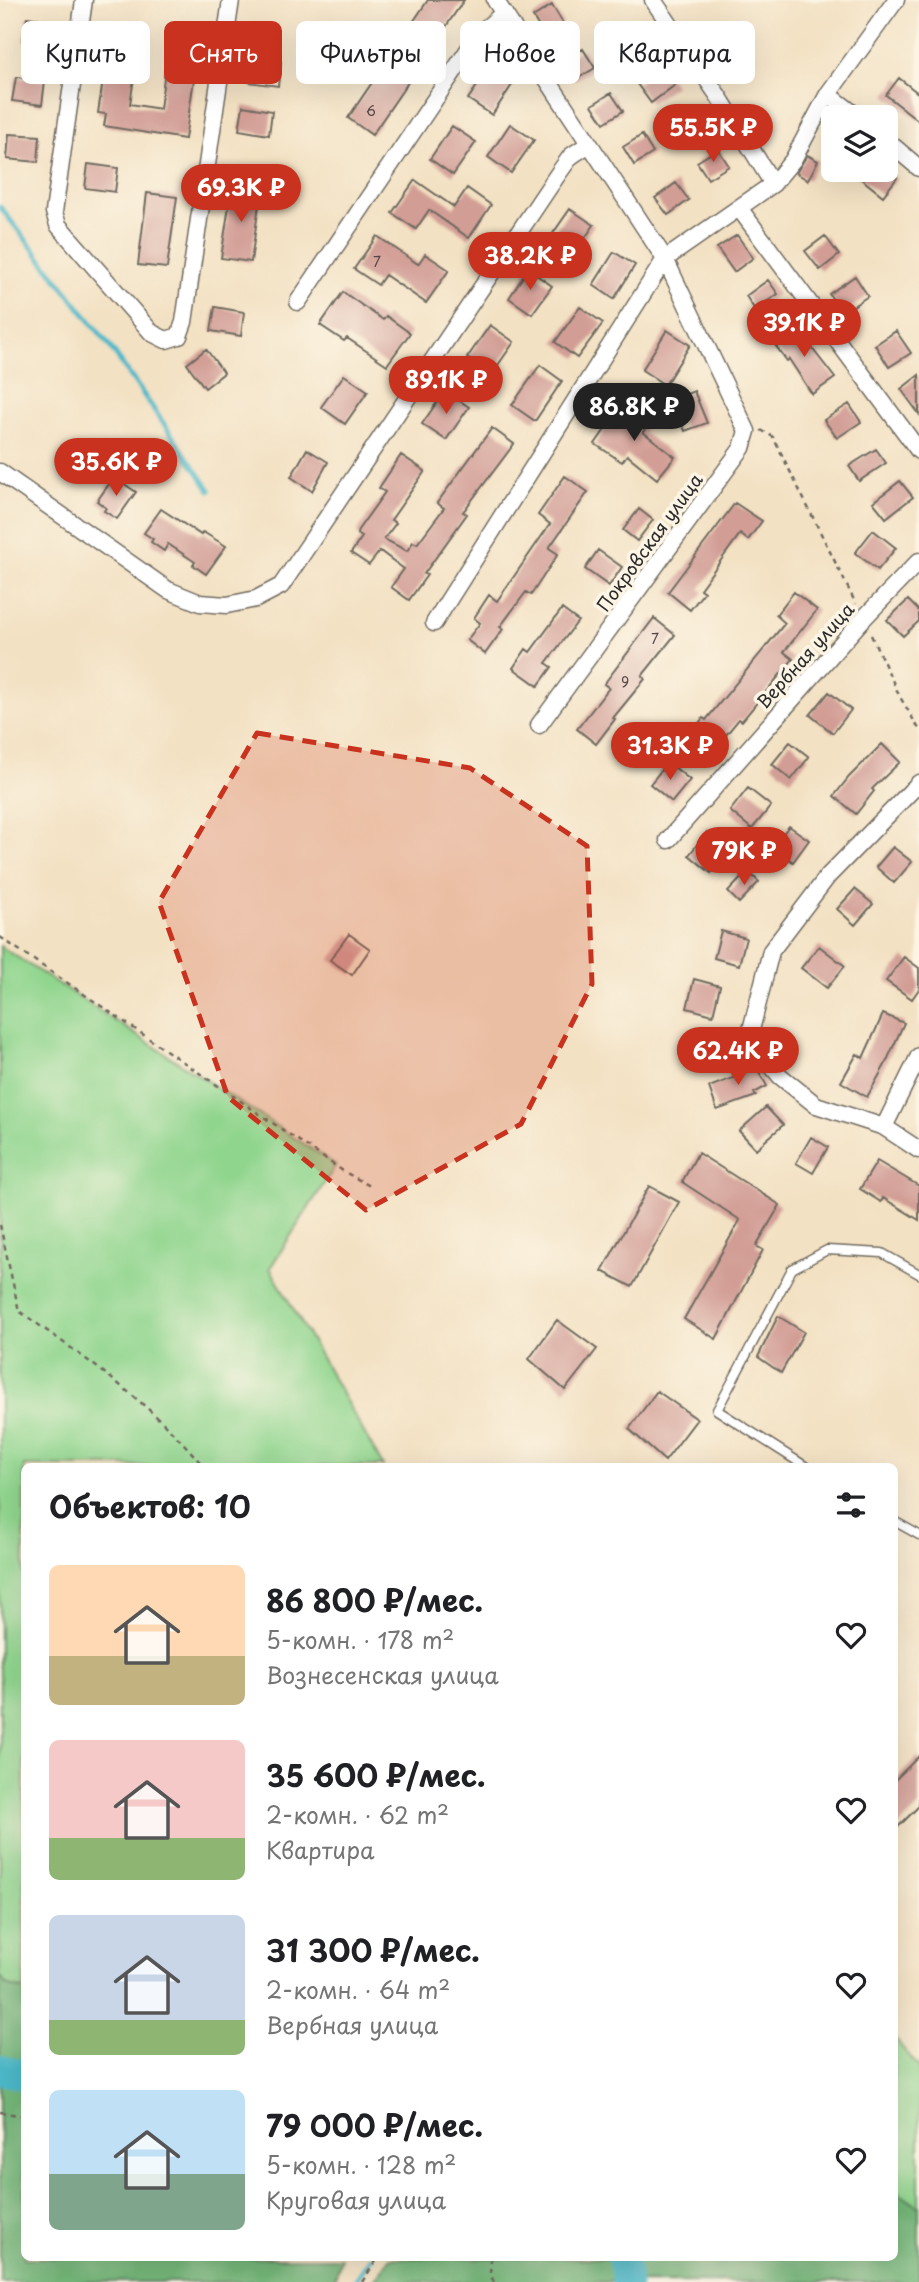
<!DOCTYPE html>
<html lang="ru">
<head>
<meta charset="utf-8">
<style>
	:root { --surface:#fff; --page:#f2f2f2; --text:#202124; --muted:#757577; --accent:#c8321e }
	body { margin:0; font-family:"Playpen Sans",sans-serif; background:var(--page); color:var(--text); height:100vh; display:flex; flex-direction:column; font-size:26px; white-space:nowrap }
	* { box-sizing:border-box; margin:0 }
	p { font-size:23px; color:var(--muted) }
	.icon { flex:none; width:38px; height:38px; fill:none; stroke:currentColor; stroke-width:2; stroke-linecap:round; stroke-linejoin:round }
	.map { position:relative; flex:1; overflow:hidden }
	.sheet { position:absolute; left:21px; top:1463px; width:877px; height:798px; display:flex; flex-direction:column; background:var(--surface); border-radius:10px; box-shadow:0 7px 28px #0002 }
	.sheet>* { flex:none }
	.hud { position:absolute; left:21px; top:21px; width:878px; height:63px; display:flex; gap:14px }
	.controls { position:absolute; left:821px; top:105px; display:grid; gap:14px }
	.controls a { display:grid; place-items:center; width:77px; height:77px; border-radius:10px; background:var(--surface); box-shadow:0 7px 28px #0002; font-size:35px }
	.price { position:absolute; translate:-50% -60px; padding:0 16px; border-radius:24px; background:var(--accent); color:#fff; font-size:23px; line-height:46px; filter:drop-shadow(0 2px 4px #0008) }
	.price::after { content:''; position:absolute; left:50%; top:42px; width:21px; height:16px; margin-left:-10px; background:inherit; clip-path:polygon(0 0,100% 0,50% 100%) }
	.price.active { background:#222; color:#fff }
	ul { padding:0; list-style:none }
	li { display:flex; align-items:center; gap:21px; height:175px; padding:0 28px }
	li span { display:grid; place-items:center; flex:none; width:196px; height:140px; border-radius:10px; color:#555 }
	li>.icon { margin-inline-start:auto }
	span .icon { width:84px; height:84px; fill:#fffc; stroke-width:1 }
	li b { font-size:30px }
	h2 { display:flex; justify-content:space-between; align-items:center; height:84px; padding:0 28px; font-size:30px }
	.pill { padding:0 24px; border-radius:10px; background:var(--surface); box-shadow:0 7px 28px #0002; font-size:24px; line-height:63px }
	.pill.active { background:var(--accent); color:#fff }
	.map>svg:first-child { display:block }
	.green { fill:#90d58e; stroke:#5e805c; stroke-width:2 }
	.forest { fill:#74b679; stroke:#507052; stroke-width:2 }
	.lines { fill:none; stroke-linecap:round; stroke-linejoin:round }
	.stream { stroke:#4cb8c8; stroke-width:5 }
	.river { stroke:#4cb8c8; stroke-width:30 }
	.building { fill:#d29d95 }
	.service-casing { stroke:#716b60; stroke-width:11 }
	.minor-casing { stroke:#716b60; stroke-width:19 }
	.path { stroke:#716b60; stroke-width:2.5; stroke-dasharray:5 5; stroke-linecap:butt }
	.service { stroke:#fff; stroke-width:8 }
	.minor { stroke:#fff; stroke-width:16 }
	.marked { fill:#c8321e; fill-opacity:0.2; stroke:#c8321e; stroke-width:5; stroke-dasharray:14 9; stroke-linejoin:round }
	.labels { text-anchor:middle; dominant-baseline:central; stroke-width:7; stroke-linejoin:round; paint-order:stroke }
	.number-label { font-size:14px; fill:#554846 }
	.street-label { font-size:18px; fill:#2b2b2b; stroke:#fcf5e5 }
</style>
</head>
<body>
<div class="map">
<svg width="919" height="2282" viewBox="0 0 919 2282">
	<rect width="100%" height="100%" fill="#fcf5e5"/>
	<filter id="ink" filterUnits="userSpaceOnUse"><feTurbulence type="fractalNoise" baseFrequency=".0143" numOctaves="2"/><feDisplacementMap in="SourceGraphic" scale="14" xChannelSelector="R" yChannelSelector="G"/><feConvolveMatrix kernelMatrix="1 2 1 2 8 2 1 2 1" color-interpolation-filters="sRGB"/></filter>
	<filter id="wash" filterUnits="userSpaceOnUse"><feTurbulence type="fractalNoise" baseFrequency=".00686" numOctaves="4" result="noise"/><feDisplacementMap in="SourceGraphic" scale="28" xChannelSelector="R" yChannelSelector="G"/><feGaussianBlur stdDeviation="1.57" result="paint"/><feColorMatrix in="noise" values="0 0 0 0 0 0 0 0 0 0 0 0 0 0 0 0 0 1.4 0 .05"/><feComposite in="paint" operator="in"/></filter>
	<g filter="url(#wash)">
		<rect width="100%" height="100%" fill="#f3e1c3"/>
		<!-- green -->
		<path class="green" d="M0,946L336,1165L270,1268L383,1466H24V1990L6,1985L0,1976Z
			M894,2038L919,2067V2207L894,2190Z"/>
		<!-- forest -->
		<path class="forest" d="M0,1976L6,1985L24,1990V2258H341L334,2282H0Z
			M894,2190L919,2207V2282H373L390,2258H894Z"/>
		<g class="lines">
			<!-- stream -->
			<path class="stream" d="M0,207L106,341L210,490
				M354,2282L371,2258"/>
			<!-- river -->
			<path class="river" d="M0,2070L24,2075
				M622,2258L627,2282"/>
		</g>
		<g id="blocks">
			<!-- building -->
			<path class="building" d="M428,0H464L372,135L348,118Z
				M552,5L563,23L544,35L533,17Z
				M27,17L56,21L53,45L23,41Z
				M632,23L646,43L621,61L607,40Z
				M583,49L595,68L575,80L564,61Z
				M107,54L137,58L130,104L160,109L166,62L196,66L185,139L104,126L106,114L98,113Z
				M252,58L281,62L278,86L248,82Z
				M491,66L514,82L492,115L468,99Z
				M661,66L675,85L651,103L637,84Z
				M16,77L45,81L42,105L12,101Z
				M899,78L919,94V121L886,95Z
				M611,93L623,111L604,123L592,105Z
				M243,106L272,111L269,135L239,130Z
				M689,111L700,126L680,140L669,125Z
				M510,124L534,140L511,173L488,157Z
				M452,126L476,142L453,175L430,159Z
				M9,134L40,136L38,162L7,159Z
				M642,135L653,153L634,165L623,147Z
				M718,149L729,166L708,179L697,162Z
				M807,155L818,161L808,180L796,173Z
				M88,164L118,168L115,192L85,188Z
				M850,170H887L897,178L883,196Z
				M415,180L454,207L467,188L491,205L469,238L429,210L416,229L392,213Z
				M676,183L689,200L668,215L655,198Z
				M232,186L261,190L251,262L221,258Z
				M147,193L177,197L167,268L138,265Z
				M570,209L594,225L571,258L547,242Z
				M737,235L753,258L734,272L717,248Z
				M377,236L418,264L425,254L449,270L426,303L385,275L378,285L354,269Z
				M825,236L839,255L820,270L805,251Z
				M614,252L635,265L614,299L593,285Z
				M528,269L552,286L532,314L509,298Z
				M855,276L868,296L843,313L829,294Z
				M768,280L778,294L755,310L746,296Z
				M343,292L383,320L386,316L410,333L387,365L347,338L344,341L320,325Z
				M215,307L244,312L241,336L211,331Z
				M580,307L603,323L577,358L555,342Z
				M490,325L514,342L491,375L467,358Z
				M794,325L835,378L812,394L789,359L787,361L772,341Z
				M667,330L690,345L665,385L642,370Z
				M896,331L911,353L889,367L875,345Z
				M206,349L224,373L205,388L187,364Z
				M540,365L562,381L535,421L512,405Z
				M344,375L368,391L345,424L321,407Z
				M919,375V414L901,389Z
				M445,391L469,407L446,440L422,424Z
				M694,391L707,423L685,431L672,400Z
				M623,404L649,423L643,432L675,457L657,479L627,455L622,462L595,444Z
				M849,404L861,422L837,438L824,420Z
				M492,428L514,444L463,512L467,514L424,574L427,575L409,600L391,587L404,569L380,551L369,565L351,553L362,537L357,534L358,530L385,492L379,488L401,455L425,471L391,520L396,523L384,539L407,551L413,542L417,544L444,508L437,503Z
				M307,449L328,462L312,491L291,477Z
				M876,449L886,463L859,481L849,466Z
				M565,476L588,492L549,548L558,554L531,595L526,592L500,627L503,629L485,654L467,640L480,623L474,618L489,595L497,601L550,524L538,515Z
				M114,477L136,492L117,519L104,511L106,508L97,501Z
				M900,481L913,497L886,518L873,502Z
				M735,503L762,521L748,540L740,534L700,589L704,592L690,610L668,592Z
				M161,509L201,535L203,532L226,546L206,574L193,565L195,562L168,544L164,551L151,542L153,539L144,533Z
				M639,509L653,520L637,541L623,530Z
				M873,530L896,548L878,570L855,553Z
				M598,550L622,567L609,586L585,569Z
				M794,592L817,610L784,652L793,659L742,721L739,719L707,758L685,741L703,718L706,720L785,623L776,615Z
				M908,600L919,611V621L903,636L887,620Z
				M562,609L578,621L546,663L552,667L538,686L513,668L526,649L530,652Z
				M654,618L675,635L642,676L645,679L613,718L615,719L596,744L577,729L609,688L604,684Z
				M829,692L851,710L833,733L810,715Z
				M790,742L809,757L791,780L772,764Z
				M882,744L900,762L872,789L874,791L856,814L834,796L849,777Z
				M668,762L690,780L672,802L650,784Z
				M748,788L771,806L752,829L730,811Z
				M789,826L809,840L793,862L773,847Z
				M707,832L729,850L711,873L689,855Z
				M893,847L912,862L894,883L876,867Z
				M748,871L759,882L739,903L728,892Z
				M855,889L873,904L855,925L837,909Z
				M721,931L746,938L739,965L714,958Z
				M349,934L370,949L352,975L330,960Z
				M819,946L845,966L827,988L801,968Z
				M904,957L919,968V989L912,999L886,981Z
				M694,979L720,986L713,1015L687,1008Z
				M883,1014L904,1023L885,1065L867,1097L841,1082L857,1054L863,1058Z
				M753,1061L767,1086L754,1093L756,1096L717,1110L709,1087L741,1075L738,1070Z
				M766,1107L783,1125L756,1149L739,1131Z
				M811,1137L828,1147L813,1173L796,1163Z
				M698,1153L780,1205L756,1246L763,1250L716,1339L684,1319L740,1220L682,1182Z
				M877,1161L919,1186V1220L883,1198L881,1202L860,1189Z
				M649,1186L679,1202L632,1287L602,1271Z
				M778,1316L804,1332L781,1373L758,1357Z
				M557,1320L597,1349L565,1390L529,1359Z
				M657,1391L697,1419L665,1461L629,1429Z
				M919,1756V1806L894,1831V1781Z"/>
		</g>
	</g>
	<g filter="url(#ink)">
		<use href="#blocks" fill-opacity="0" stroke="#716b60" stroke-width="2"/>
		<g class="lines">
			<!-- service casing -->
			<g class="service-casing">
				<path id="service" d="M805,1466L717,1410L792,1269L827,1250L882,1253L919,1274
					M894,1521L919,1535"/>
			</g>
			<!-- minor casing -->
			<g class="minor-casing">
				<path id="minor" d="M84,0L54,212L58,225L152,333L166,340L179,336L184,322L231,0
					M495,0L665,259L747,431L742,448L539,725
					M653,0L719,97L773,184
					M858,117L828,94L896,0
					M886,140L919,168
					M739,208L919,451
					M298,302L479,34L504,13
					M0,472L168,590L200,603L227,605L256,599L281,586L558,174L571,156L589,144
					M434,623L665,259L773,184L793,160L828,94
					M919,783L828,876L771,951L749,1038L780,1076L816,1105L884,1127L919,1150
					M668,840L863,619L919,561
					M884,1127L919,1056"/>
			</g>
			<!-- path -->
			<path class="path" d="M761,430L773,437L856,604
				M871,635L900,697L919,729
				M0,937L343,1171L370,1186
				M0,1225L19,1311C84,1357 153,1404 203,1466
				M0,2112L24,2116
				M491,2258L490,2274L494,2282
				M362,2282L378,2258"/>
			<!-- service -->
			<use href="#service" class="service"/>
			<!-- minor -->
			<use href="#minor" class="minor"/>
		</g>
	</g>
	<!-- marked area -->
	<path class="marked" d="M257,733L470,768L587,846L592,984L521,1124L366,1210L228,1097L159,902Z"/>
	<g class="labels">
		<!-- number labels -->
		<g class="number-label">
			<text x="371" y="110">6</text>
			<text x="377" y="261">7</text>
			<text x="655" y="638">7</text>
			<text x="625" y="681">9</text>
		</g>
		<!-- street labels -->
		<g class="street-label">
			<text transform="translate(649 542) rotate(-54)">Покровская улица</text>
			<text transform="translate(805 655) rotate(-48)">Вербная улица</text>
		</g>
	</g>
</svg>
<div class="controls">
<a><svg class="icon" aria-label="layers" viewBox="0 0 24 24"><path d="M12 4l9 5-9 5-9-5zM3 14l9 5 9-5"/></svg></a>
</div>
<b class="price" style="left:713px;top:164px">55.5K ₽</b>
<b class="price" style="left:241px;top:224px">69.3K ₽</b>
<b class="price" style="left:530px;top:292px">38.2K ₽</b>
<b class="price" style="left:804px;top:359px">39.1K ₽</b>
<b class="price" style="left:446px;top:416px">89.1K ₽</b>
<b class="price active" style="left:634px;top:443px">86.8K ₽</b>
<b class="price" style="left:116px;top:498px">35.6K ₽</b>
<b class="price" style="left:670px;top:782px">31.3K ₽</b>
<b class="price" style="left:744px;top:887px">79K ₽</b>
<b class="price" style="left:738px;top:1087px">62.4K ₽</b>
<div class="hud">
<a class="pill">Купить</a>
<a class="pill active">Снять</a>
<a class="pill">Фильтры</a>
<a class="pill">Новое</a>
<a class="pill">Квартира</a>
</div>
<section class="sheet">
<h2>Объектов: 10<svg class="icon" aria-label="filters" viewBox="0 0 24 24"><path d="M4 7h16M4 17h16"/><circle cx="9" cy="7" r="2"/><circle cx="15" cy="17" r="2"/></svg></h2>
<ul>
<li><span style="background:linear-gradient(#ffd9b3 65%,#c2b280 0)"><svg class="icon" aria-label="home" viewBox="0 0 24 24"><path d="M3 11l9-7 9 7M6 9v11h12V9"/></svg></span><div><b>86 800 ₽/мес.</b><p>5-комн. · 178 m²</p><p>Вознесенская улица</p></div><svg class="icon" aria-label="heart" viewBox="0 0 24 24"><path d="M12 20l-8-8c-3-5 5-10 8-4 3-6 11-1 8 4z"/></svg></li>
<li><span style="background:linear-gradient(#f6c9c9 70%,#8fb573 0)"><svg class="icon" aria-label="home" viewBox="0 0 24 24"><path d="M3 11l9-7 9 7M6 9v11h12V9"/></svg></span><div><b>35 600 ₽/мес.</b><p>2-комн. · 62 m²</p><p>Квартира</p></div><svg class="icon" aria-label="heart" viewBox="0 0 24 24"><path d="M12 20l-8-8c-3-5 5-10 8-4 3-6 11-1 8 4z"/></svg></li>
<li><span style="background:linear-gradient(#c9d6e8 75%,#8fb573 0)"><svg class="icon" aria-label="home" viewBox="0 0 24 24"><path d="M3 11l9-7 9 7M6 9v11h12V9"/></svg></span><div><b>31 300 ₽/мес.</b><p>2-комн. · 64 m²</p><p>Вербная улица</p></div><svg class="icon" aria-label="heart" viewBox="0 0 24 24"><path d="M12 20l-8-8c-3-5 5-10 8-4 3-6 11-1 8 4z"/></svg></li>
<li><span style="background:linear-gradient(#bfe0f5 60%,#7fa58c 0)"><svg class="icon" aria-label="home" viewBox="0 0 24 24"><path d="M3 11l9-7 9 7M6 9v11h12V9"/></svg></span><div><b>79 000 ₽/мес.</b><p>5-комн. · 128 m²</p><p>Круговая улица</p></div><svg class="icon" aria-label="heart" viewBox="0 0 24 24"><path d="M12 20l-8-8c-3-5 5-10 8-4 3-6 11-1 8 4z"/></svg></li>
</ul>
</section>
</div>
</body>
</html>
